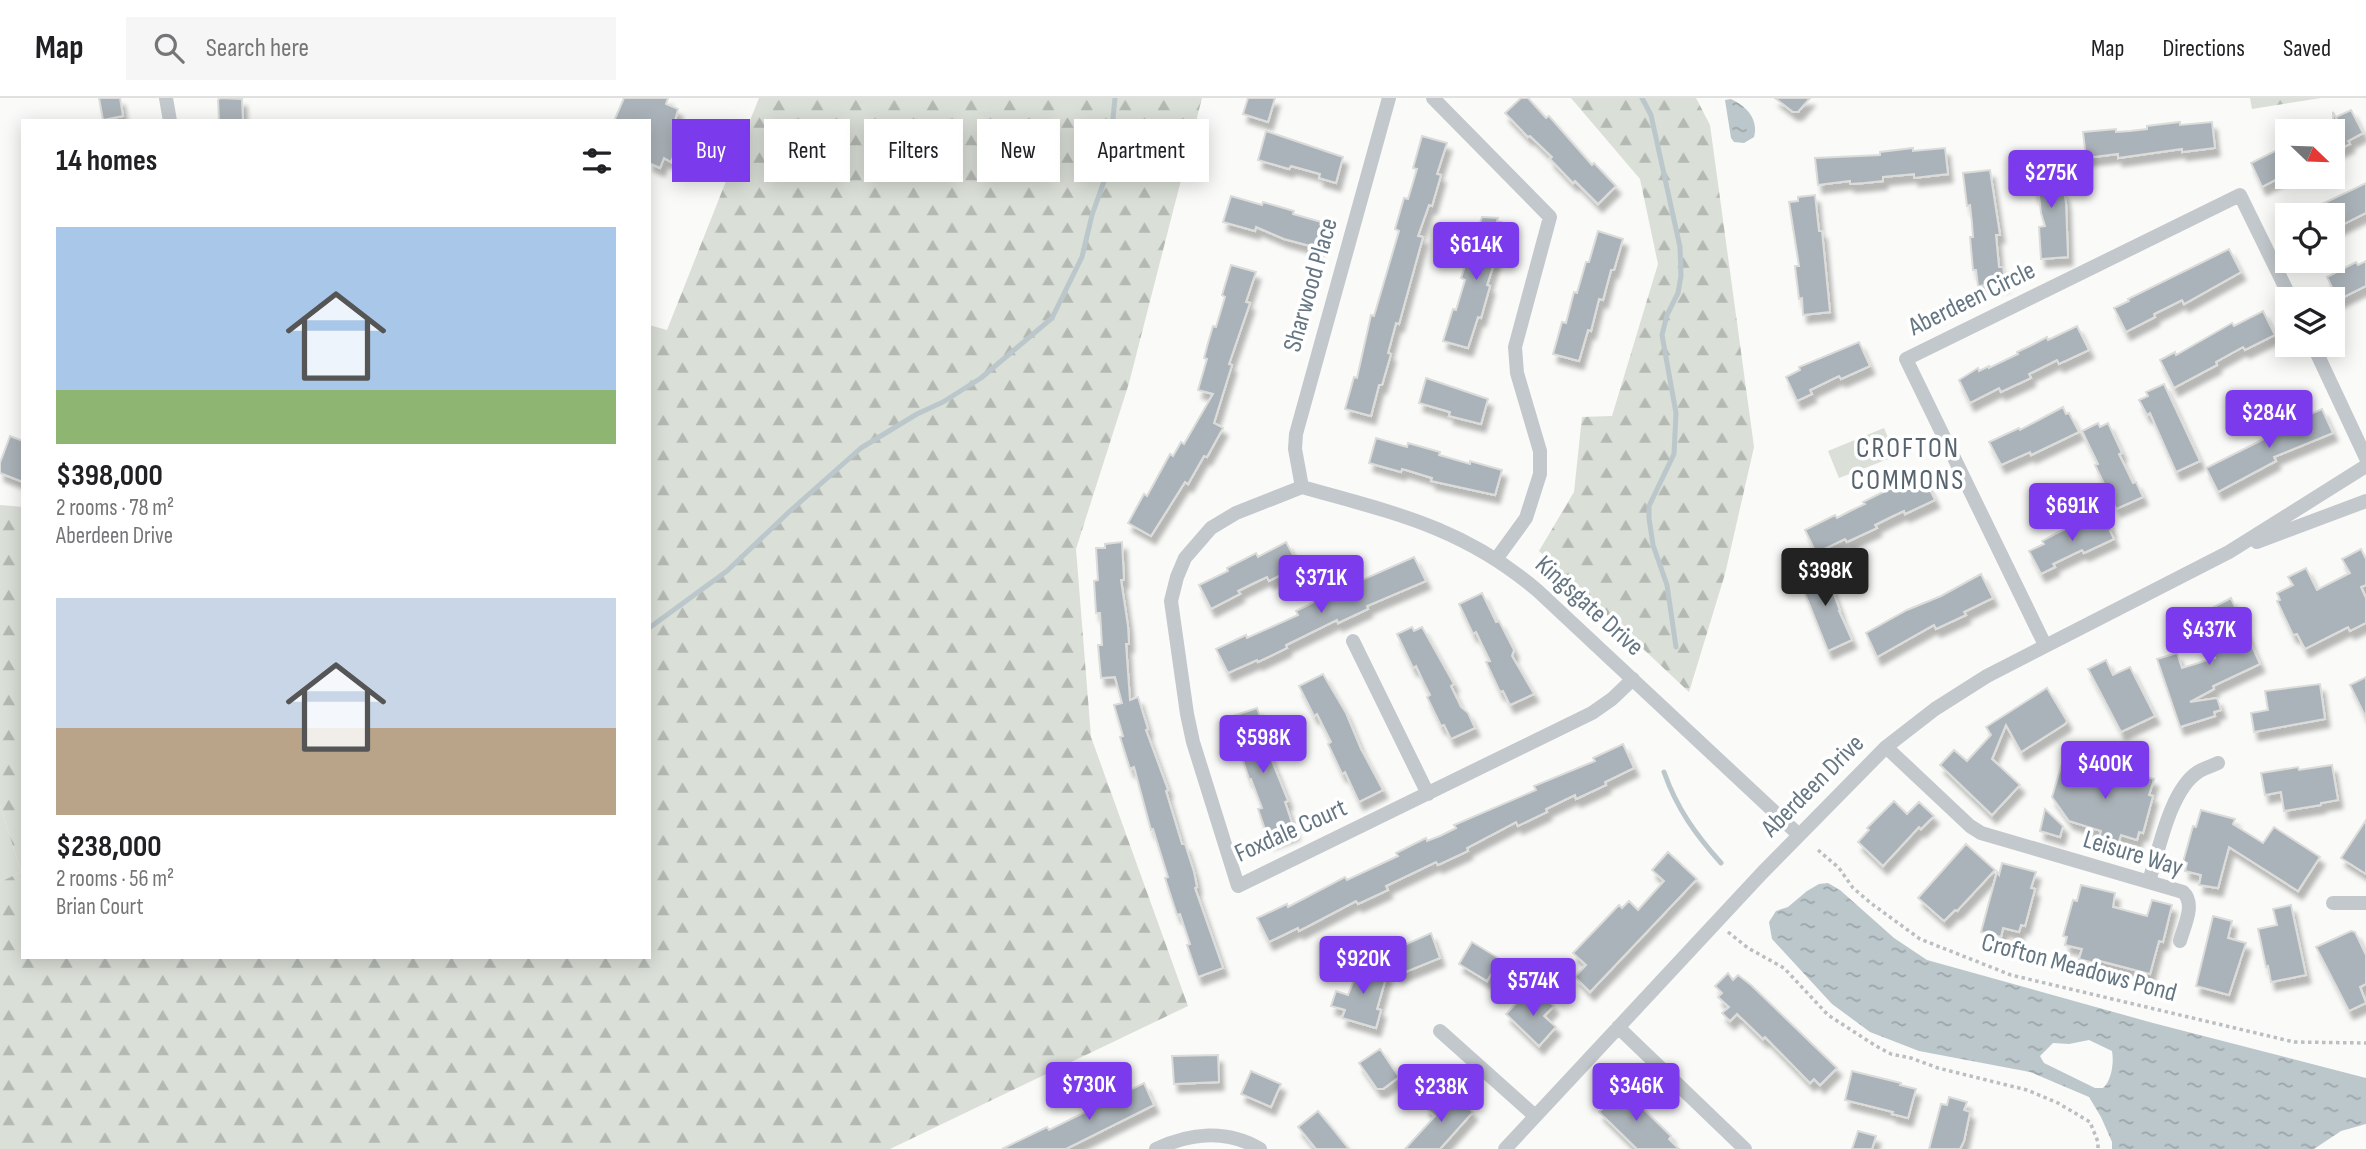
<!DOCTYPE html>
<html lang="en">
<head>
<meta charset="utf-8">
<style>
	:root { --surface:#fff; --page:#f6f6f6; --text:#202124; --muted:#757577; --line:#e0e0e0; --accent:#7c3aed }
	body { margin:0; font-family:"Sofia Sans Condensed",sans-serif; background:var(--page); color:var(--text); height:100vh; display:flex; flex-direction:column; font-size:26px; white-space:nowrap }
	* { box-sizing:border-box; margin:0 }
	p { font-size:23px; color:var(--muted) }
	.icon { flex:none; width:38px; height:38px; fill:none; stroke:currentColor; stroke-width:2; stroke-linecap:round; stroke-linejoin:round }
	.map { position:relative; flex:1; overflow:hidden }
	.details { position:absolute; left:21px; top:21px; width:630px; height:840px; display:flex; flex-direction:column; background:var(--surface); border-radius:0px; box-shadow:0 4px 18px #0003 }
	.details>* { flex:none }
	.hud { position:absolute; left:672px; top:21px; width:665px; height:63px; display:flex; gap:14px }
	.needle { width:46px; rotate:113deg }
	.buttons { position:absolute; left:2275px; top:21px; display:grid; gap:14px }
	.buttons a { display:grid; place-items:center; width:70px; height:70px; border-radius:0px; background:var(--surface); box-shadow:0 4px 18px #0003; font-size:35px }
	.price { position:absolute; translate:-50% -60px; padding:0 16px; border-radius:7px; background:var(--accent); color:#fff; font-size:23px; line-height:46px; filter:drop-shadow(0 2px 4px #0008) }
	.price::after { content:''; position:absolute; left:50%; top:42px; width:21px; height:16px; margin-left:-10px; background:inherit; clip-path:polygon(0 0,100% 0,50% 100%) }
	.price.current { background:#222; color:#fff }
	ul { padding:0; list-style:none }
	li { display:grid; align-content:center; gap:14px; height:371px; padding:0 35px }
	li span { display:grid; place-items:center; height:217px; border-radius:0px; color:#555 }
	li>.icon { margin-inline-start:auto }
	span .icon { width:126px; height:126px; fill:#fffc; stroke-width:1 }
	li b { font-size:30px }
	h2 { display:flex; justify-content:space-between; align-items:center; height:84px; padding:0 35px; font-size:30px }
	.pill { padding:0 24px; border-radius:0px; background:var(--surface); box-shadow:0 4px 18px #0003; font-size:24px; line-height:63px }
	.pill.current { background:var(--accent); color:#fff }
	header { display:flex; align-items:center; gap:42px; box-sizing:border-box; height:98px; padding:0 35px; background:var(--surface); border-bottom:2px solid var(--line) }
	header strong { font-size:33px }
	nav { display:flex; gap:38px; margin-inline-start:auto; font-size:24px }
	.search { width:490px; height:63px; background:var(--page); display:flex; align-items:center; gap:18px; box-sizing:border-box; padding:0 24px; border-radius:0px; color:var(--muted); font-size:26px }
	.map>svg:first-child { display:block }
	.green { fill:#dadfd7 }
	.forest { fill:url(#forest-firs) }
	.water { fill:url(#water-ripples); fill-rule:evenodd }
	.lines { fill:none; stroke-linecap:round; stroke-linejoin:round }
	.stream { stroke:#bbc7cb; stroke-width:5 }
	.building { fill:#aab3b9; stroke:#dcdcda; stroke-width:2; filter:url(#shadow) }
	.path { stroke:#bbbfc2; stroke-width:3.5; stroke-dasharray:3.5 3.5; stroke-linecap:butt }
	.minor { stroke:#c3c8cc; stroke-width:14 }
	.labels { text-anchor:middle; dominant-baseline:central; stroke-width:7; stroke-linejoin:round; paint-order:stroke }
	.street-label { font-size:26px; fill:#657683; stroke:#fff }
	.neighbourhood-label { font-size:28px; letter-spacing:2px; fill:#57646e; stroke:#fff }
</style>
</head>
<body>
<header>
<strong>Map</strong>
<div class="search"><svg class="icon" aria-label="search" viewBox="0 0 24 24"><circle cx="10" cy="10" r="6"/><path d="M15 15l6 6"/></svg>Search here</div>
<nav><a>Map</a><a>Directions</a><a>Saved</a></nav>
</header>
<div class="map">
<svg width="2366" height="1051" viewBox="0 0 2366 1051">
	<defs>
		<pattern id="forest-firs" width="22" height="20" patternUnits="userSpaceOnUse" patternTransform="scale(1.75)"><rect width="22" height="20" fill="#dadfd7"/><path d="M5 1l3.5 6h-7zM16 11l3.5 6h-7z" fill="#b4b9b4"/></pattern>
		<pattern id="water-ripples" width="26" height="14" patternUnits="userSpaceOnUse" patternTransform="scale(1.75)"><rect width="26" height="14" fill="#bbc7cb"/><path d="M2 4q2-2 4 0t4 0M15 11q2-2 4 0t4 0" fill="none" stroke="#9ca6aa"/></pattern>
		<filter id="shadow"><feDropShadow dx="4.5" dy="8" stdDeviation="2" flood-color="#0004"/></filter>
	</defs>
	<rect width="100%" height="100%" fill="#fafaf8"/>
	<!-- green -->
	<path class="green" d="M1884,330L1896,358L1839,380L1828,353Z
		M0,707L21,774L0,784Z"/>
	<!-- forest -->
	<path class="forest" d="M759,0H1202L1129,285L1076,451L1091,639L1188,908L890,1051H0V784L21,774L0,707V407L23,409V859H649V227L667,232Z
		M1571,0H1696L1710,27L1754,349L1725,476L1689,594L1539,453L1574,394L1582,319L1612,318L1658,166L1640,81Z
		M2250,0H2321L2252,11Z"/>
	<!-- water -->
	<path class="water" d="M1731,1C1746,8 1759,21 1754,39L1744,45L1734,44L1731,40L1725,2Z
		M1828,785L1840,792L1894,840L1927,862L2153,925L2366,980V1026L2341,1033L2314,1051H2112V1044L2101,1019L2089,999L2030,974L1919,953L1870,934L1832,906L1772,841L1769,824L1776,813L1788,809L1807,793L1819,786ZM2089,942L2112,953C2114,964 2112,982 2103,990H2095L2044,965L2040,958L2053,945L2069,946Z"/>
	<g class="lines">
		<!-- stream -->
		<path class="stream" d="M1642,0L1651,17L1680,149L1681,178L1678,195L1667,217L1662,237L1676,315L1674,356L1649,408V420L1653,447L1667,487L1676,549
			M649,530L727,473L790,413L861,350L917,316L943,304L981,280L1052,220L1082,159L1092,117L1108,72L1115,0
			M1664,674C1677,711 1696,737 1721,765"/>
	</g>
	<!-- building -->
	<path class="building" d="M99,0H120L123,18L103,22Z
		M220,0L242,1L243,23H219L218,2Z
		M624,0H668L666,6L678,11L675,23L678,24L674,33L678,34L675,41L680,43L671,64L664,60L660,70L649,65V23H614Z
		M1248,0H1275L1268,24L1243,16Z
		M1521,0H1528L1546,20L1549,18L1592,67L1594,65L1616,88L1598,106L1575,83L1573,85L1550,61L1552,59L1530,38L1528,39L1505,15Z
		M1775,0H1810L1798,14H1793Z
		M2351,12L2363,35L2348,43L2350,46L2333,54V14L2337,22L2336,19Z
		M2180,24V27L2212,24L2215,50L2182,54V51L2118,60V56L2086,60L2083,34L2116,31V34L2130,33L2147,31V28Z
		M1266,33L1343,59L1336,85L1319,80L1320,76L1291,68L1289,71L1258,62Z
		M1422,38L1447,45L1437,76L1441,77L1432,108L1429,107L1418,138L1423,139L1399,226L1396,225L1388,255L1391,256L1382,287H1379L1371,318L1345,311L1354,279L1357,280L1371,217L1374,218L1399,133L1395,131L1404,100L1408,101L1417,71L1413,70Z
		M2287,47V76L2262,89L2251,65Z
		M1913,50V53L1945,50L1948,76L1914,80V76L1883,79V83L1864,85L1850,86V83L1818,87L1815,60L1880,57V54Z
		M2058,62L2061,94H2064L2066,105L2068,159L2041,161L2039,129L2045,128L2041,115L2039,97H2035L2032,64Z
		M1990,72L2000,137H1996L1999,169H2003L2005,185L1978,188L1976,172H1973L1970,139H1973L1972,125L1970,107L1967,108L1963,75Z
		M2366,85V115L2338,129L2336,126L2333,128V117H2299Z
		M1815,97L1819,133H1822L1830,214L1803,217L1802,200L1799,201L1795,168H1799L1789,104L1798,103V99Z
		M1231,98L1262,107L1263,104L1294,113L1293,116L1325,125L1318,150L1284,141L1256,129L1255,133L1223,124Z
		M1482,119L1498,120L1497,123L1507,126L1487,187L1490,188L1481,220L1478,219L1468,250L1443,243L1453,211L1456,212L1465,182L1461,180Z
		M1598,133L1623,141L1614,172H1611L1603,202L1599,201L1591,233L1588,232L1579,263L1553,256L1562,224L1566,225L1574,194L1577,195L1586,164H1589Z
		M2229,151L2241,174L2184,206L2182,202L2154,216L2155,219L2126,234L2114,210L2129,203L2128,201Z
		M2366,163V188L2338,202L2327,179L2356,164L2358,167Z
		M1231,167L1256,174L1246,204L1250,205L1229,266L1232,267L1214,325L1223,330L1207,359L1204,358L1188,386L1185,384L1151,438L1128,425L1144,396L1147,398L1170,356L1173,358L1181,344L1184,346L1213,296L1198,292L1207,261L1204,260L1208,245L1213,228L1216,229L1225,199L1222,197Z
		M2263,213L2275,237L2245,252L2243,249L2216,264L2217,267L2174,290L2160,262L2175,254L2176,257L2232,225L2234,228Z
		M2077,228L2089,252L2059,266L2057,262L2029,276L2031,280L2001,294L1999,290L1970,305L1959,282L1978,270L1979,273L1989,268V270L2018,256L2017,254L2034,246L2047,239L2048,242Z
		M1859,244L1870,268L1841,281L1839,278L1810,292L1812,296L1797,303L1786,279L1800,272L1799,269Z
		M1426,280L1488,301L1481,326L1449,318L1450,314L1419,305Z
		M2164,286L2200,363L2176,374L2150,315L2147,317L2139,302L2148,298L2146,294Z
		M2063,309L2066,316L2069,315L2079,334L2031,357L2030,354L2001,367L1989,344L2019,330L2020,332Z
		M2322,311L2333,335L2274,359L2276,363L2218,394L2206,370L2264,341L2262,338Z
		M2098,325L2100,329L2108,325L2122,355L2119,356L2133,385L2136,384L2143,399L2116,411L2095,367L2098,366L2082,333Z
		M10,338L23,343V384L0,375V365Z
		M1376,340L1407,349L1408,345L1440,354L1439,357L1453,361L1470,366V363L1502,372L1495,397L1431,383L1432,380L1406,372L1402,371L1401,374L1369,365Z
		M1923,378L1935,402L1905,416L1904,413L1891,419L1875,427L1877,430L1847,444L1845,441L1816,455L1805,432L1835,417L1837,420L1850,413L1865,406L1863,404L1893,389L1894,392Z
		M2105,417L2112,432L2110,433L2114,441L2084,455L2082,452L2053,466L2055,469L2041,476L2029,453L2044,446L2042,443L2055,436L2072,428L2073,432Z
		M1122,444L1124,482H1121L1128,528L1129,546H1126L1130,602L1138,599L1148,631L1146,632L1168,692L1166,693L1182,746H1185L1194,774L1197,789L1195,790L1223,870L1198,879L1187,847L1190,846L1180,816L1177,817L1165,780L1168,779L1153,731L1151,732L1134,669L1130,671L1120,639L1123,638L1114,607L1122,605L1115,579L1101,580L1098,547H1102L1100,515H1096L1094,483L1098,482L1096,450H1105V446Z
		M1286,444L1299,468L1269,483L1267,479L1252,486L1238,493L1240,496L1211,511L1199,487L1228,473L1227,470L1256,455L1258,459Z
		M2361,451L2366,461V487L2361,489L2366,500V525L2350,533L2348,529L2305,551L2297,536L2293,537L2277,503L2280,502L2277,495L2293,487L2288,479L2306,470L2317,492L2350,475L2342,461Z
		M1414,459L1426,483L1367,508L1368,511L1338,525L1337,522L1286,547L1287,550L1258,564L1257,562L1228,575L1216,551L1246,537L1247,540L1298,517L1296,513L1326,498L1328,502L1356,488L1355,485Z
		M1823,466L1840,513H1839L1852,542L1828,553L1804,493L1807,492L1800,476Z
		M1981,476L1993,500L1964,514L1966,517L1936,531L1934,527L1877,559L1866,535L1907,512L1941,498Z
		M1482,495L1496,524L1499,523L1514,552L1512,558L1534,596L1510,607L1503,593L1500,594L1486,564L1490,563L1476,534L1473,536L1459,506Z
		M2231,500L2260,566L2213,588L2214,591L2190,604L2217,600L2221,612L2214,614L2215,618L2180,629L2157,561L2177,555L2182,570L2215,560L2202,533L2220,525L2212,510Z
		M1412,529L1414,533L1422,529L1454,586L1451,588L1461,609L1468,615L1475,630L1451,641L1444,627L1441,628L1427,599L1430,597L1424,585L1416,568L1413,570L1397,536Z
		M2106,562L2113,577L2130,569L2155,618L2121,634L2088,571Z
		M1323,576L1346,615L1361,651L1383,692L1359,704L1345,674L1342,676L1328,646L1331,644L1317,616L1314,618L1299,588Z
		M2366,579V620L2350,587Z
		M2320,586L2325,621L2254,634L2251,615L2268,612L2265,593Z
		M2047,590L2067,623L2065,626L2021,654L2006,627L1992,661L2020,687L1992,717L1940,667L1954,652L1967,663L1991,637L1986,629Z
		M1257,610L1268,641L1264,643L1288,703L1285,704L1295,734L1269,743L1258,711L1262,710L1251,681H1249L1239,650H1241L1238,636L1233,618Z
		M1623,646L1634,670L1605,684L1606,687L1576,701L1575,697L1546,711L1547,714L1518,728L1516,724L1467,750L1468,753L1438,767L1436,764L1386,788L1388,792L1358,806L1356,803L1299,833L1298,830L1269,844L1257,820L1287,806L1288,809L1345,779L1347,782L1398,758L1396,755L1426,740L1427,743L1440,738L1456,730L1454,727L1536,692L1534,688L1595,663L1593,660Z
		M2062,665L2118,681L2121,672L2154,681L2149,697L2153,698L2143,735L2139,734L2137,742L2121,737L2118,746L2099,741L2101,733L2069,723L2052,699Z
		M2332,667L2338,702L2321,705V707L2284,713L2281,694L2265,697L2261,675L2298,669L2299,672Z
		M1894,703L1907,716L1919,704L1934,718L1921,731L1919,729L1883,768L1858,744L1869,732L1867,730Z
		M2045,711L2063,728L2060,739L2040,733Z
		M2201,712L2235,721L2233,726L2263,745L2274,729L2320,759L2298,793L2229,749L2218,790L2199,787L2201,777L2185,773L2187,765L2183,764L2193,728L2196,729Z
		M2366,722V776L2341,760Z
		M1966,746L1995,772L1957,813L1955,812L1944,823L1918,800Z
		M1668,754L1697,781L1590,894L1575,879L1586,867L1573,855L1619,807L1622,810L1629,803L1638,812L1664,783L1652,772Z
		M2002,765L2036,774L2031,790L2035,791L2025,828L2021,827L2019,834L2003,830L2001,839L1981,834L1997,774L1999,777Z
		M2081,787L2115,795L2113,809L2147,818L2152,802L2172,807L2163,844L2159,843L2150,876L2100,863L2098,866L2079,861L2082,851L2065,847L2067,839L2063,838L2073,802L2077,803Z
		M2291,807L2306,877L2271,884L2268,868L2266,869L2258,831L2277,827L2273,811Z
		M2213,818L2232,823L2228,840L2246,845L2229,897L2196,888Z
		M2351,833L2355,834L2366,857V886L2360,889L2366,905L2349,913L2316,849Z
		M1431,835L1440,860L1398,877L1389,854Z
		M1472,844L1500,861L1487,883L1459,866Z
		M1367,860L1387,876L1377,911L1381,912L1376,930L1342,920L1345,912L1331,908L1336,893L1348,897L1357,874Z
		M1728,875L1733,882L1738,877L1751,887L1837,970L1820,987L1814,981L1810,985L1765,939L1763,941L1737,916L1730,923L1722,915L1729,909L1718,899L1722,895L1715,888Z
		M1524,897L1534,906L1543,897L1554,908L1544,918L1556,929L1539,948L1506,916Z
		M1380,951L1399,979L1383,991H1377L1359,965Z
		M1218,957L1219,984L1174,986L1172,958Z
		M1251,973L1281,986L1271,1009L1241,996Z
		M1852,973L1901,985L1900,987L1916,991L1908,1020L1892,1016L1893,1014L1845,1002Z
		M1144,985L1154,1007L1066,1051H1002L1047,1029L1049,1032Z
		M1622,990L1671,1038L1669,1041L1679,1051H1637L1599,1014Z
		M1454,996L1473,1014L1440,1051H1405L1435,1018L1425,1009L1435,998L1445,1006Z
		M1949,999L1967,1004L1964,1012L1970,1014L1964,1043L1960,1051H1929L1941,1006L1947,1007Z
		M1318,1013L1333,1031L1349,1051H1316L1298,1029Z
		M1858,1033L1876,1038L1872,1051H1852Z"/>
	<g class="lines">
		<!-- path -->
		<path class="path" d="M1818,752L1839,770L1853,790L1872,806L1920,841L2011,877L2294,944L2366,945
			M1728,834L1748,850L1784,870L1828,917L1876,948L1891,956L1911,960L1938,970L2027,992L2058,1005L2090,1024L2098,1044V1051"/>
		<!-- minor -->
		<path class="minor" d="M166,0L170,23
			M1433,0L1550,119L1515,249L1517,275L1540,353V376L1526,420L1497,460
			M2313,247L2366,360
			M1302,389L1236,415L1211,430L1185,460L1177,479L1171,503L1187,616L1193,644L1238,788L1592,615L1612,601L1633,581
			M1302,389C1394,415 1463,429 1538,493L1798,736
			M1302,389L1295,351L1296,336L1389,0
			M2257,444L2366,403
			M1353,543L1428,696
			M2045,547L1906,261L2240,97L2291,201
			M1886,649L1970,728L1981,735L2183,794C2196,806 2184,828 2180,843
			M2149,783C2159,752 2170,692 2198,674C2204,670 2212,668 2218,665
			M2333,805H2366
			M1618,929L1745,1051
			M1440,933L1535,1018
			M1156,1051C1190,1035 1227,1031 1260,1051
			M1505,1051L1762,775L1886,649L1935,611L1987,578L2229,454L2366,368"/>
	</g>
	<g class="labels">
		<!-- street labels -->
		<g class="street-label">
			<text transform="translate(1311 187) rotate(-74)">Sharwood Place</text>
			<text transform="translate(1972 201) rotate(-26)">Aberdeen Circle</text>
			<text transform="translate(1589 508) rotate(42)">Kingsgate Drive</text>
			<text transform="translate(1813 688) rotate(-45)">Aberdeen Drive</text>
			<text transform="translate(1291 733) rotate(-24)">Foxdale Court</text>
			<text transform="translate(2133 756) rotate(17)">Leisure Way</text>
			<text transform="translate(2079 870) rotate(15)">Crofton Meadows Pond</text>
		</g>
		<!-- neighbourhood labels -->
		<g class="neighbourhood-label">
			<text x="1908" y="350">CROFTON<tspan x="1908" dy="32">COMMONS</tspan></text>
		</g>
	</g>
</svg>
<div class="buttons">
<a><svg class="needle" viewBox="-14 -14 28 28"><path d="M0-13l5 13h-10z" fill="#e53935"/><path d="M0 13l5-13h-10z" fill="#757577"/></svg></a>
<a><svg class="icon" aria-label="locate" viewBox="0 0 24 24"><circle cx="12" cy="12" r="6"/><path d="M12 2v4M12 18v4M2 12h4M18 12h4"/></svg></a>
<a><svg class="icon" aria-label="layers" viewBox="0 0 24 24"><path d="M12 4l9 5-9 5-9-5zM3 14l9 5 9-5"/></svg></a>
</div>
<b class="price" style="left:2051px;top:112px">$275K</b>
<b class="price" style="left:1476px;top:184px">$614K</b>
<b class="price" style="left:2269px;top:352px">$284K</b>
<b class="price" style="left:2072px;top:445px">$691K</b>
<b class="price current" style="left:1825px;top:510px">$398K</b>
<b class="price" style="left:1321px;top:517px">$371K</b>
<b class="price" style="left:2209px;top:569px">$437K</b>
<b class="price" style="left:1263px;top:677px">$598K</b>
<b class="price" style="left:2105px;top:703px">$400K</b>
<b class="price" style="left:1363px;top:898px">$920K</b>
<b class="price" style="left:1533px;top:920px">$574K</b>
<b class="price" style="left:1089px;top:1024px">$730K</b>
<b class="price" style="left:1636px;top:1025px">$346K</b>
<b class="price" style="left:1441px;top:1026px">$238K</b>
<div class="hud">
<a class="pill current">Buy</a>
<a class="pill">Rent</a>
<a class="pill">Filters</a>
<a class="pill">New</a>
<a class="pill">Apartment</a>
</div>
<section class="details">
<h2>14 homes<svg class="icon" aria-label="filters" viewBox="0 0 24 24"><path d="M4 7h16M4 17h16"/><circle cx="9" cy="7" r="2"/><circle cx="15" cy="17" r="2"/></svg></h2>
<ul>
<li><span style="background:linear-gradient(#a9c7e8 75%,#8fb573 0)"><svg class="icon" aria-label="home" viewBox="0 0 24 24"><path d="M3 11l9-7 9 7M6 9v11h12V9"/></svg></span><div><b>$398,000</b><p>2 rooms · 78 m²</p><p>Aberdeen Drive</p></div></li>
<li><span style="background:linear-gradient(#c9d6e8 60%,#b9a48a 0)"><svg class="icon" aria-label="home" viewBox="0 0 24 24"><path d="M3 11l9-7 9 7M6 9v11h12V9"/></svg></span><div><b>$238,000</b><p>2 rooms · 56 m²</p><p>Brian Court</p></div></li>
</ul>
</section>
</div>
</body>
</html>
